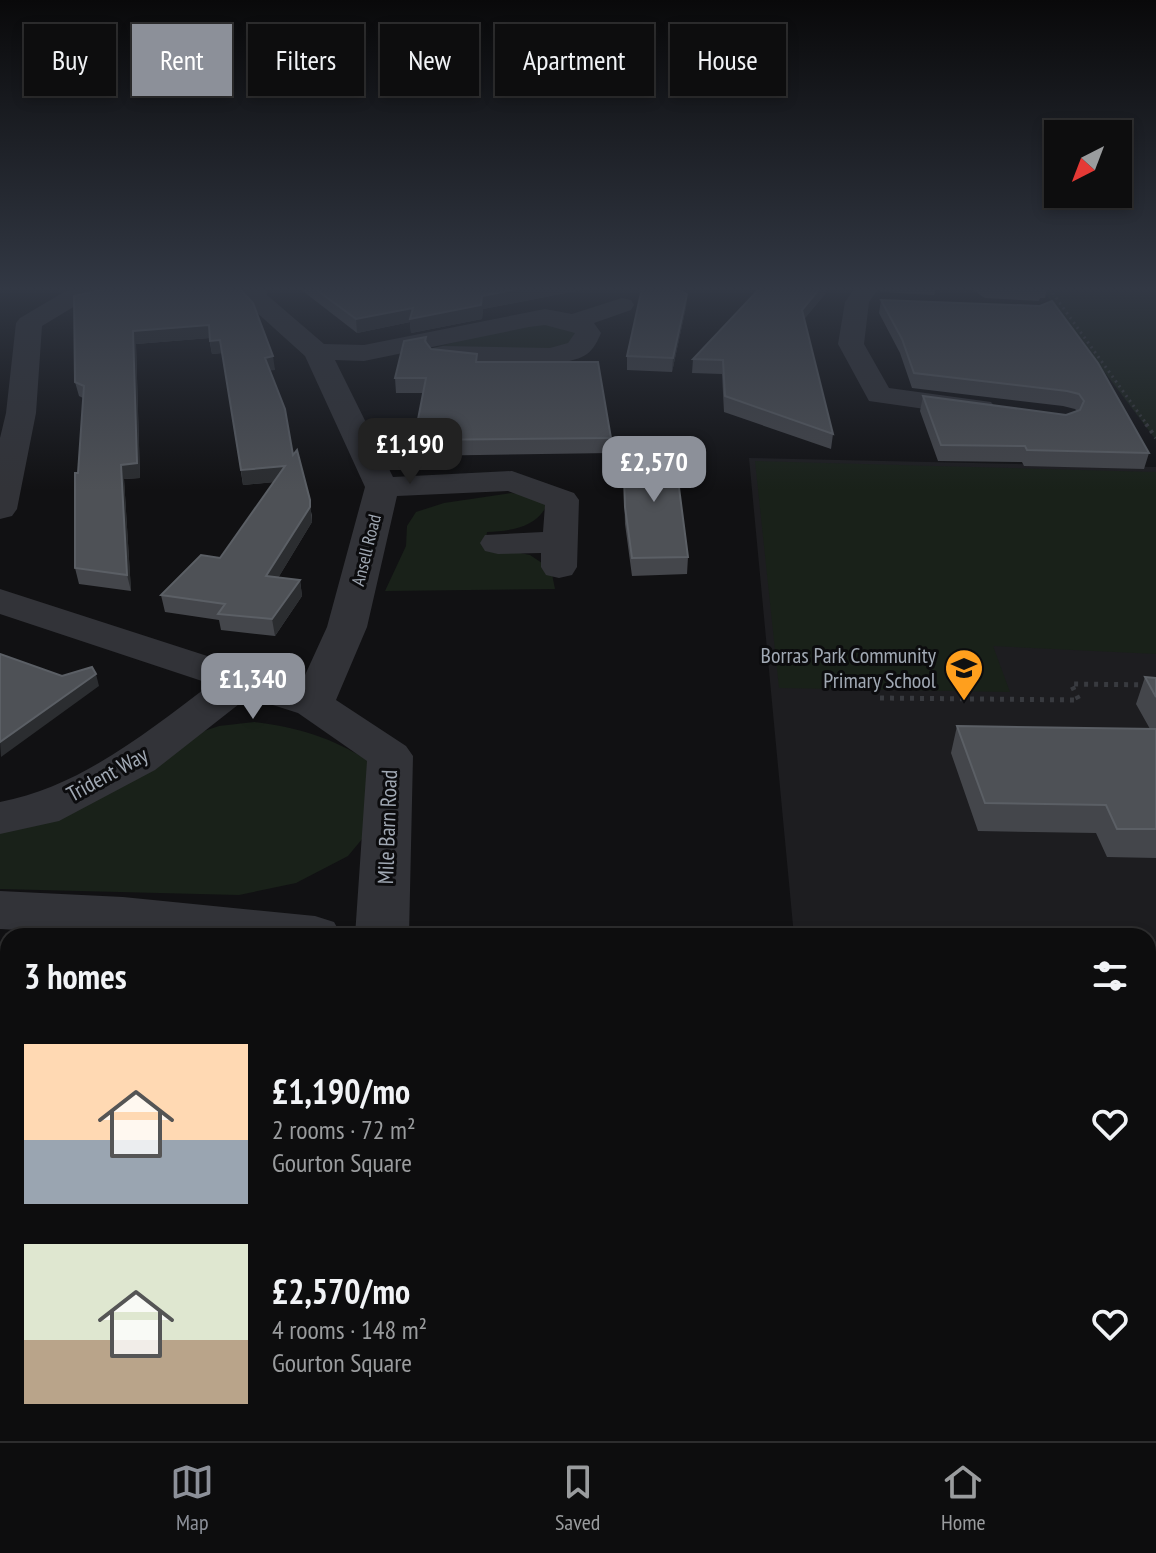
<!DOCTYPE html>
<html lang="en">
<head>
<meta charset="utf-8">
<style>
	:root { --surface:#0d0d0e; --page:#1b1b1c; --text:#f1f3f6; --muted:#9a9c9e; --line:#2d2d2e; --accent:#8c9099 }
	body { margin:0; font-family:"PT Sans Narrow",sans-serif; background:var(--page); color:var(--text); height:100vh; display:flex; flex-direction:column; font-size:30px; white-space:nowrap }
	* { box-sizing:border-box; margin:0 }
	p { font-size:26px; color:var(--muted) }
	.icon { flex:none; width:44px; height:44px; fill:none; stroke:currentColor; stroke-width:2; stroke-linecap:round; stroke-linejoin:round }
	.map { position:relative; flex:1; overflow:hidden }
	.panel { position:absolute; left:0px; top:928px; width:1156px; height:514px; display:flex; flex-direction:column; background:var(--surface); border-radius:24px 24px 0 0; box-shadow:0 4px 12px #0003,0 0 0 2px var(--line) }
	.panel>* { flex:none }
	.guide { position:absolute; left:24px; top:24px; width:1108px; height:72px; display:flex; gap:16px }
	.needle { width:52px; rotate:222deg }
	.tools { position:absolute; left:1044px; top:120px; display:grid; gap:16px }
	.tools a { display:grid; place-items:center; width:88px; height:88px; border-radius:0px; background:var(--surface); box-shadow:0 4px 12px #0003,0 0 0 2px var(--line); font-size:40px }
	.price { position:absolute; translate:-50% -68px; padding:0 18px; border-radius:16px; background:var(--accent); color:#fff; font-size:26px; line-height:52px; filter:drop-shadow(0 2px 4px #0008) }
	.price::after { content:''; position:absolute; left:50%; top:48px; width:24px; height:18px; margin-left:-12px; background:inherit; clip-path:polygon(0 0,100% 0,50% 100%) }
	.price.selected { background:#222; color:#fff }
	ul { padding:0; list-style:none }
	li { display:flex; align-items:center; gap:24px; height:200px; padding:0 24px }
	li span { display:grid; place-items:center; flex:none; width:224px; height:160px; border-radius:0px; color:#555 }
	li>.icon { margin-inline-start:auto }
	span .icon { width:96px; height:96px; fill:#fffc; stroke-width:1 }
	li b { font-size:34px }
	h2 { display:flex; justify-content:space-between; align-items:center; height:96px; padding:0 24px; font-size:34px }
	.pill { padding:0 28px; border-radius:0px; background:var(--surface); box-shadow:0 4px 12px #0003,0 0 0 2px var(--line); font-size:28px; line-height:72px }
	.pill.selected { background:var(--accent); color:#fff }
	.tab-bar { display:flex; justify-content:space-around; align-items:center; height:112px; border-top:2px solid var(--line); background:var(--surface); font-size:22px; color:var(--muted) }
	.tab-bar a { display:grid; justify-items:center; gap:4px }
	.tab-bar .selected { color:var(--accent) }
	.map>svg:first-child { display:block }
	.built { fill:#1d1d20 }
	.green { fill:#192119 }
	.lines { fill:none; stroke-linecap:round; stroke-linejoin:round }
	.path-far2 { stroke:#383a3f; stroke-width:3; stroke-dasharray:2 4; stroke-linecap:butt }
	.path-far1 { stroke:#383a3f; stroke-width:4; stroke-dasharray:3 5; stroke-linecap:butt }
	.path { stroke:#383a3f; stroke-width:5; stroke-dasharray:4 6; stroke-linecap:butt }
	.minor { fill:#323338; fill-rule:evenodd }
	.wall { fill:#44464b }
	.shaded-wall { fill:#2b2d30 }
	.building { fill:#4e5156; stroke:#5b5f65; stroke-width:2 }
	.labels { text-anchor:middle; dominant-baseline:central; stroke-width:6; stroke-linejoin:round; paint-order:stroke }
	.far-street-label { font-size:18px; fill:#a1a9b4; stroke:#0c0c0e }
	.poi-label { font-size:22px; fill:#a1a9b4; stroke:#0c0c0e; text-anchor:end }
	.street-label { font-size:22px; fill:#a1a9b4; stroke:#0c0c0e }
</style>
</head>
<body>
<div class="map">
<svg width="1156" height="1441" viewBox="0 0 1156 1441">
	<rect width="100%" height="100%" fill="#111113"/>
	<!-- built -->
	<path class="built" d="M749,458L1156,467V1017H1148V936H794Z"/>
	<!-- green -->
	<path class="green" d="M1041,288H1156V440Z
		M536,321L578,331L568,348L429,349Z
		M755,461L1156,472V654L993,646L1010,692L779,688Z
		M511,493L535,496L547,505C536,528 510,531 487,532L485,546L530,555L551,569L555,589L385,591L406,546L407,526L416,512L444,503Z
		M254,722C298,727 332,738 369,761L377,821L348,856L296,883L239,895L0,889V833L189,736L219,726Z"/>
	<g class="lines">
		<!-- path-far2 -->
		<path class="path-far2" d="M1049,288L1148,426"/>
		<!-- path-far1 -->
		<path class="path-far1" d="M1146,424L1156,438"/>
		<!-- path -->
		<path class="path" d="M880,698L1079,700L1071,684L1156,685"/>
		<!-- minor -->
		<path class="minor" d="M81,288H136L133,293L80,303L42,326L36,413L17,509L12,516L0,519V438L6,413L16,323L20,318L64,292Z
			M244,288H268L267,295L324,344L364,345L545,309L572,314L622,298L631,300L634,305L631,310L594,323L601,333C598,340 594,349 587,354C565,371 461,367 433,360L429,354L433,348L443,346L550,348L568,343L575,333L545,325L529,327L364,361L335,360L393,477L512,471L574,493L579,500L577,567L572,575L559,578L546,575L541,567V553L498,554L485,551L480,543L485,535L543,532L545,505L508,491L397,496L367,627L336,700L406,746L413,756L409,936H355L367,761L298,713L248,697L155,770L59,821L0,834V802C80,787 147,732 211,684L0,614V589L300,686L327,627L365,487L305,356L245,302L242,297Z
			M855,288H879L869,302L864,344L889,388L991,402L996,408L991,414L981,417L869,401L838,344L845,302Z
			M0,891L123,897L315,916L334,922L342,936H130L0,929Z
			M8,965V1009L0,1010V966Z
			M1148,1016H1156V1064H1148Z
			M340,1434H416V1441H338Z"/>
	</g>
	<!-- wall -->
	<path class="wall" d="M110,288L241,290L275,370H270L293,455L312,515V522L278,578L300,580L302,596L275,636L221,630L219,620L165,612L161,595L220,558L274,482L243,485L222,353L212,354L209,338L136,344L140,478L124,479L131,591L79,584L75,568L83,398L79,396L75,382Z
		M299,288H591L483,309L482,319L411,333L410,322L357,333Z
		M760,288H830L804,319L833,434L831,449L724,412L722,374L692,373L693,359Z
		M880,288H936L934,295L880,292Z
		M970,288H1047L1045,298H1040L1039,301L985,298Z
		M687,294L686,307L672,372L627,370V356Z
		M881,300L1040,306L1149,453L1144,469L1024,466L1022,462L938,461L920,411L923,396L1066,415L1077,411L1075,409L1063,406L912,388L900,353L879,313Z
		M426,337L427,343L431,349L477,354V362L611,438V453L415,456L414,440L423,393H396L395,378Z
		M623,449L688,557L687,574L632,576L625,524Z
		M1145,677L1156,678V858L1107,857L1096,833L978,831L951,753L957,726L1150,729L1136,704Z
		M1148,1155H1156V1267H1148Z"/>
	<!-- shaded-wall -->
	<path class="shaded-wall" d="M522,288H591L483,309L482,319L411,333L410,322L357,333L356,319Z
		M820,288H830L801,323L802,310Z
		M687,294L686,307L672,372L673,358Z
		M209,325L211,338L136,344L140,478L124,479L131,591L127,575L121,465L133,331Z
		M220,340L223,353L212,354L210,341Z
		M273,356L275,370L267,371L265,358Z
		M285,466L287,481L243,485L241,470Z
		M310,500L312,522L269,593L266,576Z
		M300,580L302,596L275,636L272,619Z
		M96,674L99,686L1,757L0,742Z
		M212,1434H221V1441H211Z"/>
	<!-- building -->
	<path class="building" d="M110,288H239L253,303L273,356L265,358L285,409L293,455L297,450L310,500V507L266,576L300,580L272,619L218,614L225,604L161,595L201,555L220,558L285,466L241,470L220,340L210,341L209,325L133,331L137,463L121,465L127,575L75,568V473H78L84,386L75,382L74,296Z
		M314,288H522L482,296L481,305L410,319L413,308L356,319Z
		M642,288H675L687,294L673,358L627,356Z
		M760,288H820L802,310L833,434L725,396L723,360L693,359Z
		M881,300L1040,306L1052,301L1098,363L1149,453L1027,450L1025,446L941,445L923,396L1066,415L1080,410L1084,401L1079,394L1067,391L914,373L902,339Z
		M426,337L425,341L431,349L477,354L476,362H598L611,438L414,440L426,378H395L404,341Z
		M623,449H674L688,557L632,558L625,507Z
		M0,654L62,676L92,667L96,674L0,742Z
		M1145,677L1156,678V697Z
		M957,726L1156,729V829H1117L1106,805L985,803Z
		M1148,1155H1156V1247L1148,1248Z
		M92,1434H212L211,1441H91Z
		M515,1434H663L664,1441H515Z"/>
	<!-- sky -->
	<linearGradient id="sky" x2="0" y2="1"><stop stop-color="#09090a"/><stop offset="0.59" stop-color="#323844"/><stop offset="1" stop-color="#323844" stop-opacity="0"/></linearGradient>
	<rect width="1156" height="490" fill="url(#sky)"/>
	<!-- icons -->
	<defs>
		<g id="school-pin" transform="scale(2)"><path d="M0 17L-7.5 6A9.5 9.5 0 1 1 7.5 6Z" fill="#ff9f1d" stroke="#0c0c0e"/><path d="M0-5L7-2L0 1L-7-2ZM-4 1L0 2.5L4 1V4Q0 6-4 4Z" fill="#111"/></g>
	</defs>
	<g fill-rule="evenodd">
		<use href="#school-pin" x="964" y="668"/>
	</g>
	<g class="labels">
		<!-- far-street labels -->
		<g class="far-street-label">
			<text transform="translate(366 550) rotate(-76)">Ansell Road</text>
		</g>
		<!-- poi labels -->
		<g class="poi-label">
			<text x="936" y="655">Borras Park Community<tspan x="936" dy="25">Primary School</tspan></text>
		</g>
		<!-- street labels -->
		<g class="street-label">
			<text transform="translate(107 774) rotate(-29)">Trident Way</text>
			<text transform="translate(387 827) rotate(-88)">Mile Barn Road</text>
		</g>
	</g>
</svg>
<div class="tools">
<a><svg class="needle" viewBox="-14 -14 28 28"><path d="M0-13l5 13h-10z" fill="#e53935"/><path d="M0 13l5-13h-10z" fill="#9a9c9e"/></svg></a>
</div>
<b class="price selected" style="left:410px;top:486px">£1,190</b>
<b class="price" style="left:654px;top:504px">£2,570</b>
<b class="price" style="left:253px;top:721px">£1,340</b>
<div class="guide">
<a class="pill">Buy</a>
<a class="pill selected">Rent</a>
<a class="pill">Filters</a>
<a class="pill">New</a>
<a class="pill">Apartment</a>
<a class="pill">House</a>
</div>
<section class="panel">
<h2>3 homes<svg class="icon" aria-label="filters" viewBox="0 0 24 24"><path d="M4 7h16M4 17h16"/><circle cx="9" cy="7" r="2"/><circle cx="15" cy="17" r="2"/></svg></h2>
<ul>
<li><span style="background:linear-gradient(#ffd9b3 60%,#9aa5b1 0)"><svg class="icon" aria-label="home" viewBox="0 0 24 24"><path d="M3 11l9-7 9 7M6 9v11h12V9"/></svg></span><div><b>£1,190/mo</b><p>2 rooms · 72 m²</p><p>Gourton Square</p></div><svg class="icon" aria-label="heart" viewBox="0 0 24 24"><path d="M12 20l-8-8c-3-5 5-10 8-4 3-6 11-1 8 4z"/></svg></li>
<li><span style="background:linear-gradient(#dfe7d0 60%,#b9a48a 0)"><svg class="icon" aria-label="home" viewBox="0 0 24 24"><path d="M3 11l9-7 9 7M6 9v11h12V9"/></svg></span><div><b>£2,570/mo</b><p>4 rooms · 148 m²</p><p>Gourton Square</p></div><svg class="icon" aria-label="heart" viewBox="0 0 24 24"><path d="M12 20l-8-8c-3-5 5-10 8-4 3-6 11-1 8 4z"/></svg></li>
</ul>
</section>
</div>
<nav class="tab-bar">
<a class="selected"><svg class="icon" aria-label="map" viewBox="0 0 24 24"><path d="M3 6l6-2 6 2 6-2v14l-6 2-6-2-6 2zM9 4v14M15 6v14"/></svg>Map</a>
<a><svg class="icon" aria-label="saved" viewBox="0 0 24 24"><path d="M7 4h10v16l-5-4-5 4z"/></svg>Saved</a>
<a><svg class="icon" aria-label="home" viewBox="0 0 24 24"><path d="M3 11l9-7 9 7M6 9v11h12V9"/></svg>Home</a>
</nav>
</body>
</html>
